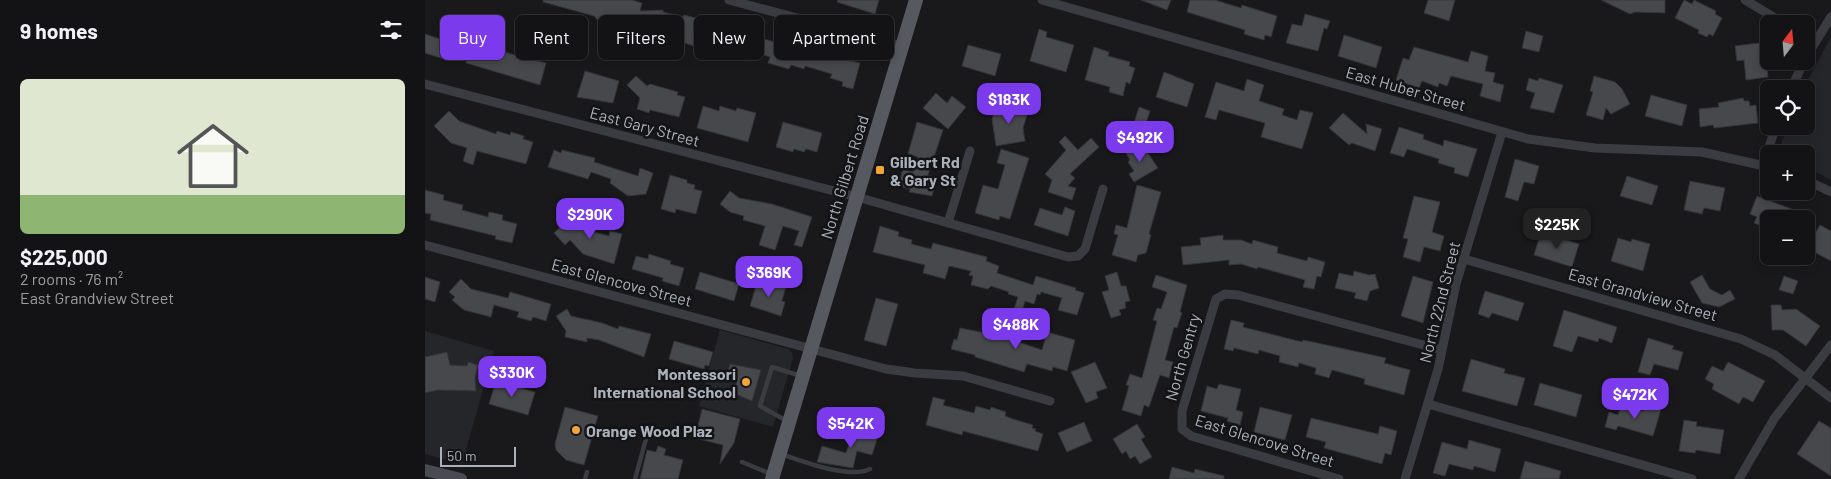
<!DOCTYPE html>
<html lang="en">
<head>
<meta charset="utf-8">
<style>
	:root { --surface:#131315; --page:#1c1c1e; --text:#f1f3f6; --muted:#9d9ea0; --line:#323234; --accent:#7c3aed }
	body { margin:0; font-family:Barlow,sans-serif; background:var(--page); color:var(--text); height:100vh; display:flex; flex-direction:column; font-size:19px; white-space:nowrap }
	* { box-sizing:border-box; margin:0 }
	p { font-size:16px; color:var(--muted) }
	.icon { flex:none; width:28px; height:28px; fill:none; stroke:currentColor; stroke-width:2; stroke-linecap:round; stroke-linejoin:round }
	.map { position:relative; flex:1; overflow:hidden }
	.panel { display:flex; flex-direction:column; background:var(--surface); width:425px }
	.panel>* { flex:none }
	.hud { position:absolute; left:15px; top:15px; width:475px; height:45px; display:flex; gap:10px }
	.needle { width:32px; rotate:16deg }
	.controls { position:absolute; left:1335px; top:15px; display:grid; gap:10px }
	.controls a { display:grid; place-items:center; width:55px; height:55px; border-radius:8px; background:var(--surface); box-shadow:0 2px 8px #0003,0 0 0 1px var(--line); font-size:25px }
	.scale { position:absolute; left:15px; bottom:12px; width:76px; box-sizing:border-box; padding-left:5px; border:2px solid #acb2bb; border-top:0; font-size:14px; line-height:18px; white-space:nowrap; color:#acb2bb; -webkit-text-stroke:4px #141417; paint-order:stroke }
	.price { position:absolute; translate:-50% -42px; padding:0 11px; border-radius:10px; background:var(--accent); color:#fff; font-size:16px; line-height:32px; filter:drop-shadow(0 1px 2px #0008) }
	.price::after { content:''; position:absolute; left:50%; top:30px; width:15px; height:11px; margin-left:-8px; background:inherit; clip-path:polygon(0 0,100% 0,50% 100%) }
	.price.active { background:#222; color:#fff }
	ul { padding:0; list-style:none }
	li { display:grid; align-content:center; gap:10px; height:265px; padding:0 20px }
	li+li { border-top:1px solid var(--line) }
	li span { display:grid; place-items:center; height:155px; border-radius:8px; color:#555 }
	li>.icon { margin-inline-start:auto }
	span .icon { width:90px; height:90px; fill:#fffc; stroke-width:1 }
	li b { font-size:21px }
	h2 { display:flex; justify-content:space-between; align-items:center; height:60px; padding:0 20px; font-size:21px }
	.chip { padding:0 18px; border-radius:8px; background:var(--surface); box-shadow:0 2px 8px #0003,0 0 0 1px var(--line); font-size:18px; line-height:45px }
	.chip.active { background:var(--accent); color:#fff }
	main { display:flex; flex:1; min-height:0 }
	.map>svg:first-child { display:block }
	.built { fill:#252629 }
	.building { fill:#46484c; stroke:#333438 }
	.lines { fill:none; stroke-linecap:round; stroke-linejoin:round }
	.lane { stroke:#3a3c41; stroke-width:4.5 }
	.street { stroke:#3a3c41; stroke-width:9 }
	.secondary { stroke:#484b51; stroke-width:12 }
	.primary { stroke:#565960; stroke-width:14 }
	.poi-dot { fill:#f2a43a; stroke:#141417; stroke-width:2 }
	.labels { text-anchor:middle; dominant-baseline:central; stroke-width:5; stroke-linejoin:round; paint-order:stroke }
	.street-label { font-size:16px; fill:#acb2bb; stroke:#141417 }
	.poi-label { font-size:16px; font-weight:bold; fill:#acb2bb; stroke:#141417; text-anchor:start }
</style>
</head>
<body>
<main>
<section class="panel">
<h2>9 homes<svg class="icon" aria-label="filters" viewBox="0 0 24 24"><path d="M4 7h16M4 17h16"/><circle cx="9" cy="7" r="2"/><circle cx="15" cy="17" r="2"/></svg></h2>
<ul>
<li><span style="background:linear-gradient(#dfe7d0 75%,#8fb573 0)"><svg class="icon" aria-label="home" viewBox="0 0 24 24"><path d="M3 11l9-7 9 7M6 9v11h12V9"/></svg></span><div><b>$225,000</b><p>2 rooms · 76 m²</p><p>East Grandview Street</p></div></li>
</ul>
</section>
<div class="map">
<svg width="1406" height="479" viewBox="0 0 1406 479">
	<rect width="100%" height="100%" fill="#19191c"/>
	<!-- built -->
	<path class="built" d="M1406,37V180L1381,167V154H1354V151L1362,126H1381V89H1378Z
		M295,330L363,349L367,353L368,358L348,427L274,406Z
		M0,331L69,351L37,464L0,454Z"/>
	<!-- building -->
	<path class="building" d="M118,0H207L217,3L215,11L238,10V12L258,17L259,15L275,19L274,24L314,35L315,32L392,54L435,63L428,89L417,86L418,82L405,78L407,74L380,66L379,69L366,65L364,69L343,63L345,57L325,51L323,61L314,59L316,54L299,49L297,53L220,33L222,24L207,20L206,23L187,18L178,26L169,16L118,2Z
		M413,0H454L450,14L412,2Z
		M716,0H746L742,10Z
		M765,0H790L816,8L817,5L852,16L846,37L840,35L839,40L819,34L820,30L762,12Z
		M1003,0H1030L1024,21L999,13Z
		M1176,0H1240V13L1210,12L1205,14Z
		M1259,0L1267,4L1269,0L1291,11L1290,14L1297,18L1288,36L1284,34L1282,37L1273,33L1274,30L1250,18Z
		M880,14L905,21L902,29L899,28L893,51L861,43L867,24L877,26Z
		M614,29L622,32L621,37L649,45L641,72L605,61Z
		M1101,31L1118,36L1114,52L1097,48Z
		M0,34L27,43L22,60L0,53Z
		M919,35L957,47L951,68L913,56Z
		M1334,43L1340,49L1343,77L1321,80L1319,60L1312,61L1310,46Z
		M543,45L576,54L570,76L537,66Z
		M46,46L71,54L73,50L90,55L91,51L105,55L104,59L121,63L115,85L41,63Z
		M669,47L684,52L683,56L705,62L704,66L710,68L705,84L701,82L698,96L684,92L685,87L660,80Z
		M989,47L1043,62L1046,51L1063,56L1060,71L1070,73L1068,82L1079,85L1075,102L1055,96L1058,84L1026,76L1022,86L1014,83L1013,87L997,81L994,88L971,80L978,58L984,60Z
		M160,71L194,81L188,103L152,97Z
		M739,72L769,84L762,107L731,97Z
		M211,76L222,86L225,84L253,92L252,95L260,97L254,117L225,110L224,113L212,109L215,98L202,85Z
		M1169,76L1190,82L1197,89L1205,104L1186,114L1181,108L1178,120L1161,115L1168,92L1165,91Z
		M1104,78L1113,81L1114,78L1138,85L1129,113L1105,108L1110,93L1101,90Z
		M822,79L839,85L834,101L859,109L857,115L872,120L875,110L888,113L877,149L836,137L840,123L794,110L791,120L780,117L791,82L819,91Z
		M511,93L522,103L527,96L541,107L523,129L498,108Z
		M1226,95L1262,105L1257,126L1220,116Z
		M1318,98L1319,101H1324L1325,106L1331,105L1333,123L1289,128L1288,125L1275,127L1274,109L1294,107L1293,103Z
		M572,102L603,112L598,128L600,141L571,146L567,119Z
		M278,106L294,111L295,106L311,111L312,108L331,113L323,142L272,128Z
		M714,107L725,111L720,126L709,123Z
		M24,111L34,121L71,134L72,131L85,135L86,132L99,136L98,139L108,142L101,164L52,151L48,165L38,161L42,148L26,143L9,126Z
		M918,113L942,134L941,124L957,129L950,151L927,143L924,145L904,128Z
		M358,122L397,133L392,152L381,149L379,152L369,149L368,152L351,147Z
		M492,122L518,130L503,175L512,178L507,196L484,192L485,189L473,186L478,169L488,172L493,157L483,154Z
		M974,127L999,135L998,139L1018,146L1019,140L1052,149L1043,177L1029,173L1030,168L1013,163L1014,159L982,149L979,157L965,153Z
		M640,136L653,150L666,138L674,147L645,174L650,178L643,186L651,188L647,200L623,192L627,180L620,174L641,150L634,142Z
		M706,143L714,155L721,150L733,168L709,182L704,174L709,171L703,162L705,160L698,148Z
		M576,149L604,158L585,219L575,216L574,220L550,213L558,185L573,189L580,165L572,163Z
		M129,150L136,153L137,150L170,158L169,162L213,176L215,168L228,173L221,194L203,196L185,183L186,179L166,172L163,179L123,167Z
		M1090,159L1114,166L1109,184L1099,182L1093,201L1080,197Z
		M245,175L262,180V183L270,185L269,189L277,191L271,214L251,209L250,213L236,209Z
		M1202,176L1233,186L1227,205L1195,196Z
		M1265,181L1300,188L1295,211L1279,208L1277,214L1259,210Z
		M712,185L736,192L724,234L726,235L721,253L713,255L711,262L687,255L693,235L689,234L691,225L702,228Z
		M0,190L19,195L18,200L38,205L37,210L63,217L64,212L78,215L77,220L92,224L87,243L70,239L71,236L5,220L6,214L0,213Z
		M305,191L314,198L347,204L387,217L377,247L369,245L374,231L358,226L350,250L334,245L340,226L318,220L319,216L305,212L295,204Z
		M989,196L1015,202L1007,232L1019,236L1015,251L999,247L995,262L978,257L983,239L978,238Z
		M1332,196L1372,211L1369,219H1344V229L1329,223L1332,217L1325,214Z
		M640,207L650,211L643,236L609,225L615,208L637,215Z
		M146,217L150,222L155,217L169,232L184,236L185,231L197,234L189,264L158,254L145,240L140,245L129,233Z
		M1395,225L1406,231V261L1382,248Z
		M455,226L474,232L473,236L487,240L486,244L506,249L508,243L562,257L561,261L574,266L572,273L608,285L611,276L651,288L650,290L659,293L652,315L633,310L637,298L616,292L615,295L612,294L609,304L600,301L597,311L589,309L593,297L583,294L584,292L566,286L563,289L546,285L548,276L544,275L546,271L524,266L520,279L498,273L500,265L448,252Z
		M1116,232L1154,244L1147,267L1109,255Z
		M798,235V240H816L827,244L828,240L853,247L852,253L882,261L883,257L900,262L896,277L892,276L889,289L878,287L880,280L833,267L832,269L816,264L804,265V260L758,265L756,247L776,245L775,238Z
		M1193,238L1206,242L1207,239L1225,244L1218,271L1186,261Z
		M224,254L246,261L245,264L259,268L254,286L237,281L238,278L207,269L211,256L223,259Z
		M929,271L944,275L950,274L954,288L945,291L942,301L929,298L931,293L910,288L914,273L928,276Z
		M275,272L314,284L309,301L270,289Z
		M692,272L696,286H701L705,301L700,302L701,308L694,310L696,315L686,318L677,292L684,290L680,276Z
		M731,275L762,285L755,312L757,313L752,328L749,327L740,360L748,362L744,378L735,375L724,407L719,405L716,416L697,410L704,386L701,385L705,374L717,378L732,321L728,320L732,308L736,309L742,292L727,287Z
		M1277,275L1285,289L1297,295L1305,290L1310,299L1294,307L1277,303L1265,282Z
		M988,276L1008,282L998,323L976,316Z
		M1359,276L1373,281L1368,294L1354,290Z
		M0,277L15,282L10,302L0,299Z
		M36,279L46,289L83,298L85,292L126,304L121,321L108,317L106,321L92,317L94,312L69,305L66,317L39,310L27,300L30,297L24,292Z
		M337,282L361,286L357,301L360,302L356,316L325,306L331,286L336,287Z
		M1060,291L1099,303L1093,321L1067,313L1064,318L1053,314Z
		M451,298L473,304L461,346L439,340Z
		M1346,305H1356L1357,310L1371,309L1395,326L1381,346L1358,330H1347Z
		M142,309L146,316L177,323L193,329L194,326L226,334L219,357L174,340L162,338V342L140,337L141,331L131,316Z
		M1139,310L1192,327L1187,343L1174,338L1173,342L1153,336L1147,352L1128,346Z
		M806,320L819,323L818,327L877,342L878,340L897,344L961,358L959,363L985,370L979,395L939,384L940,379L907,370L904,378L890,374L891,368L874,363L873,367L854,362L855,356L834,350L833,354L809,348L808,351L799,349Z
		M535,328L576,336L617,350L622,332L650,340L642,371L628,367L627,371L602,364L599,372L550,357V355L526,349L529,339L532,340Z
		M1223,338L1249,346L1247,349L1258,352L1253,370L1229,364L1225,375L1213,372Z
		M249,341L288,352L284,366L280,365L279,369L244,359Z
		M22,352L25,365L42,366L43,362L53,365L50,378L51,391L13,390L0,393V357Z
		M1046,359L1080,369L1079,373L1100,378L1092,406L1037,391Z
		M670,362L682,388L671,392L673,398L661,403L646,372Z
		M1303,362L1340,381L1328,402L1318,397L1314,404L1287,389L1289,384L1280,379L1287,366L1298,371Z
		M305,364L336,370L327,401L308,393L312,381L301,378Z
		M71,381L110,392L103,415L64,404Z
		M1115,383L1157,395L1151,417L1109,405Z
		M794,384L816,389L811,410L818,412L815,425L802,421L803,418L776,411L782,386L792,389Z
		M508,397L520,400L518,405L549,413L551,406L565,410L566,407L581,412L580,416L588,419L608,425L607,428L611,429L610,431L618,434L613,451L538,431L537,435L501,425Z
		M1196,405L1218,411L1220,405L1236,409L1228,436L1193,426L1191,430L1180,427L1184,412L1193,415Z
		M140,407L173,416L159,465L141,460L131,450L130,444Z
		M835,407L867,415L860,440L829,432Z
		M277,409L315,419L309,443L295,464L298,445L270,438Z
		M886,418L953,434L955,426L972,431L966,455L960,453L957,464L899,448L901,442L881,437Z
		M1259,420L1272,422L1271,426L1299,430L1295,454L1271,450L1270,453L1254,451Z
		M1394,421L1406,428V476L1372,454Z
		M659,422L667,441L642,452L633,433Z
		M712,424L720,437L716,439L727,457L715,464L710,456L705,459L701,451L697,454L688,439Z
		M439,425L455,430L447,455L432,451L428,468L392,462L397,446L421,453L428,432L436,434Z
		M1044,440L1076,449L1070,472L1049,466L1048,470L1024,464L1020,476L1008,473L1017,442L1042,449Z
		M233,446L241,449L239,455L258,460L253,479H215L222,450L231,452Z
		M1100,461L1136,471L1134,479H1095Z
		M747,467L769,473L770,469L799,476V479H744Z"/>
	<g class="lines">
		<!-- lane -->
		<path class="lane" d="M362,421L335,406L347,367L376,376
			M356,454C379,462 424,479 445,469
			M317,462L346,474
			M160,479L162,472
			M210,479L224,428"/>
		<!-- street -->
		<path class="street" d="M304,0L477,46
			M617,0L1103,139L1170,148L1277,152L1344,167
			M1320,0L1360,24
			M1381,57L1406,17
			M0,84L432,197L643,257L653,256L660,249L678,189
			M1366,89L1379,61
			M1338,165L1351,126
			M1381,180L1406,192
			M523,223L545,151
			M0,245L461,369L490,373L538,376L625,401
			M1039,259L1316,339L1350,355L1406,398
			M1003,404L1267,479
			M914,479L766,436L757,429V411L791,299L800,294L813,295L1017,350
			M980,479L1013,369L1031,284L1077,132
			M1314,479L1349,419L1406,345"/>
		<!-- secondary -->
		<path class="secondary" d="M0,470L36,479"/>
		<!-- primary -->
		<path class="primary" d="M347,479L491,0"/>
	</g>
	<!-- markers -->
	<g class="poi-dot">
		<rect x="450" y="165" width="10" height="10" rx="2.5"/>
		<circle cx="321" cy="382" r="5"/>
		<circle cx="151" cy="430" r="5"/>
	</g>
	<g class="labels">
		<!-- street labels -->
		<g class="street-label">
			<text transform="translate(981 88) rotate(16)">East Huber Street</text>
			<text transform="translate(220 126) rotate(15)">East Gary Street</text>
			<text transform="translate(419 177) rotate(-73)">North Gilbert Road</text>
			<text transform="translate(197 282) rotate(15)">East Glencove Street</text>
			<text transform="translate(1218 294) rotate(16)">East Grandview Street</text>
			<text transform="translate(1014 302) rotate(-76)">North 22nd Street</text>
			<text transform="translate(757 357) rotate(-74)">North Gentry</text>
			<text transform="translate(840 440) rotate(17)">East Glencove Street</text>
		</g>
		<!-- poi labels -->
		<g class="poi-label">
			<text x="465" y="161">Gilbert Rd<tspan x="465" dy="18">&amp; Gary St</tspan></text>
			<text x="311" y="373" text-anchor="end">Montessori<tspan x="311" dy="18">International School</tspan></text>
			<text x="161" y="430">Orange Wood Plaz</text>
		</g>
	</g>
</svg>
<div class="controls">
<a><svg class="needle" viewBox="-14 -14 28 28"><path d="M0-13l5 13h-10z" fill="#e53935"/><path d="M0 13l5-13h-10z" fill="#9d9ea0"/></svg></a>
<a><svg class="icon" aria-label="locate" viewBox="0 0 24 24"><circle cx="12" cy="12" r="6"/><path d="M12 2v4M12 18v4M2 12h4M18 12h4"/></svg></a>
<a>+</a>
<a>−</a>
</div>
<div class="scale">50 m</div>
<b class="price" style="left:584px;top:125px">$183K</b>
<b class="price" style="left:715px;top:163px">$492K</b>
<b class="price" style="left:165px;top:240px">$290K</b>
<b class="price active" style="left:1132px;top:250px">$225K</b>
<b class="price" style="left:344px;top:298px">$369K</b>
<b class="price" style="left:591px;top:350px">$488K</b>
<b class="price" style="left:87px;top:398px">$330K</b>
<b class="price" style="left:1210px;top:420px">$472K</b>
<b class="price" style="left:426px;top:449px">$542K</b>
<div class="hud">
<a class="chip active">Buy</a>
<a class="chip">Rent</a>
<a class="chip">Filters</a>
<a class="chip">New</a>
<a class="chip">Apartment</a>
</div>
</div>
</main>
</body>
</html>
